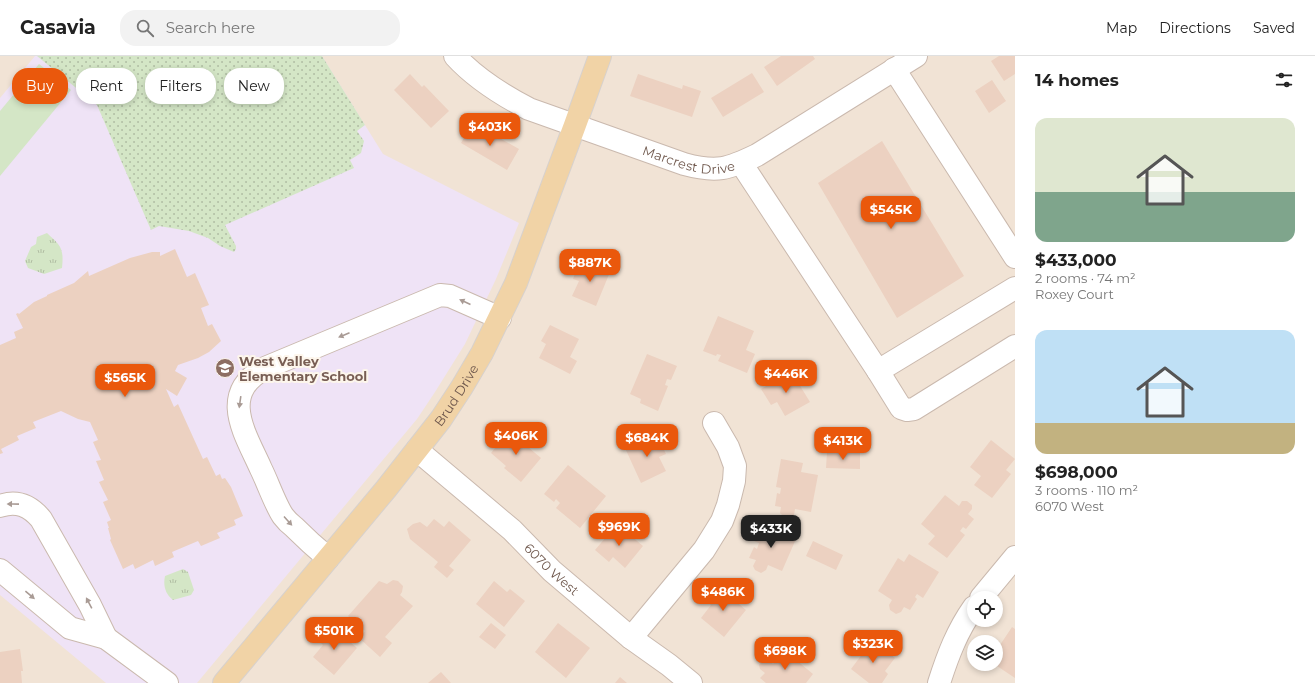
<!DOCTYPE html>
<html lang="en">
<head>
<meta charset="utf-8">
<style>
	:root { --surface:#fff; --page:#f2f2f2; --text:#222; --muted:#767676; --line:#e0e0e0; --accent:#ea580c }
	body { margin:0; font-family:Montserrat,sans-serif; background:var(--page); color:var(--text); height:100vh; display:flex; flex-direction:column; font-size:15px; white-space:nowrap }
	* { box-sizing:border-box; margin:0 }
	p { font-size:13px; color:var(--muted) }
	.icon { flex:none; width:22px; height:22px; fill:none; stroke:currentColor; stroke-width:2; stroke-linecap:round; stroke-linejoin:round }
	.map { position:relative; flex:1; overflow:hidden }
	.side { display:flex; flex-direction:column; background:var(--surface); width:300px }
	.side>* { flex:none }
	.hud { position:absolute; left:12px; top:12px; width:380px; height:36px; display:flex; gap:8px }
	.controls { position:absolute; left:967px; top:535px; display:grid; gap:8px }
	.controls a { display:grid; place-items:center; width:36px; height:36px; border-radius:50%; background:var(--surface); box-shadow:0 2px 6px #0003; font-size:20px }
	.price { position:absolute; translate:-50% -34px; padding:0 9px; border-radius:8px; background:var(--accent); color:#fff; font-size:13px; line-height:26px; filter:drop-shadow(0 1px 2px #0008) }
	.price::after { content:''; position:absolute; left:50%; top:24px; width:12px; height:9px; margin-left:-6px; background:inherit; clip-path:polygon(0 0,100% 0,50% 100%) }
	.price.on { background:#222; color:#fff }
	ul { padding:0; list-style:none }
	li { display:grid; align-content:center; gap:8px; height:212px; padding:0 20px }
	li span { display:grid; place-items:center; height:124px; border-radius:12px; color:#555 }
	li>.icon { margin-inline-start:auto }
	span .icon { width:72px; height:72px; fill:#fffc; stroke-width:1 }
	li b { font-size:17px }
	h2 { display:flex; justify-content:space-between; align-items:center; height:48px; padding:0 20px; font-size:17px }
	.pill { padding:0 14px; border-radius:16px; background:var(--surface); box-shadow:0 2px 6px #0003; font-size:14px; line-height:36px }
	.pill.on { background:var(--accent); color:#fff }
	header { display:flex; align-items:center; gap:24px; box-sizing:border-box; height:56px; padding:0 20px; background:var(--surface); border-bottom:1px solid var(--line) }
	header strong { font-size:19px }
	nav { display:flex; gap:22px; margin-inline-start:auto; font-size:14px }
	.search { width:280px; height:36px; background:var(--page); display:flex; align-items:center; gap:10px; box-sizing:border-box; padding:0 14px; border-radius:16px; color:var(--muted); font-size:15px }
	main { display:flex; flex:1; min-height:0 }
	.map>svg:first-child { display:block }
	.residential { fill:#f1e3d5; fill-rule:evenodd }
	.education { fill:#efe3f6 }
	.grass { fill:url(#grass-dots) }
	.park { fill:url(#park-tufts) }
	.pitch { fill:#d4e6c6 }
	.building { fill:#ecd1c1 }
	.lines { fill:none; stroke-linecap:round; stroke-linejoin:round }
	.minor-casing { stroke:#cab9ae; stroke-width:24 }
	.major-casing { stroke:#d7d1cd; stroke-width:24 }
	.minor { stroke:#fff; stroke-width:22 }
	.major { stroke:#f1d3a6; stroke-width:22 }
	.oneway { fill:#a99b95 }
	.labels { text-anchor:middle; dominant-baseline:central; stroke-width:4; stroke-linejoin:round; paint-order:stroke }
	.street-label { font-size:13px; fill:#70594e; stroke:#fdf6ec }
	.education-label { font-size:13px; font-weight:bold; fill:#785e54; stroke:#fdf6ec; text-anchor:start }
</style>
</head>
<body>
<header>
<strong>Casavia</strong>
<div class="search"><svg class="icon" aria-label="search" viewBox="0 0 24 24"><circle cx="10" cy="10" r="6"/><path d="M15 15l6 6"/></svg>Search here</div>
<nav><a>Map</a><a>Directions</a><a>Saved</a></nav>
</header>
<main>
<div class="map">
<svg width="1015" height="627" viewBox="0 0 1015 627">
	<defs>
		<pattern id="grass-dots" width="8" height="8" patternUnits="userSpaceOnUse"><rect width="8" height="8" fill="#d4e6c6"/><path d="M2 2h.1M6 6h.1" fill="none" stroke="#b0bda3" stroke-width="1.8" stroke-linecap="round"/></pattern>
		<pattern id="park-tufts" width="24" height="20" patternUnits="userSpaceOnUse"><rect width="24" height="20" fill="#d4e6c6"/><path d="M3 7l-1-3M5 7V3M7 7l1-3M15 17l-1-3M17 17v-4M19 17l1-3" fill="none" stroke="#b0bda3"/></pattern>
	</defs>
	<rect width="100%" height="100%" fill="#faf2e6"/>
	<!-- residential -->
	<path class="residential" d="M0,0H1015V627H0ZM974,542H996V564H974ZM974,586H996V608H974Z"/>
	<!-- education -->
	<path class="education" d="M35,0H322L383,98L519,167L496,223L465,288L435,336L417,363L197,627H106L0,539V42Z"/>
	<!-- grass -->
	<path class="grass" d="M37,0H322L365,69L357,75L364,85L361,97L350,104L354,112L225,169L236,190V193L234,196L220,190L208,182L189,175L159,170L151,174L97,49Z"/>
	<!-- park -->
	<path class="park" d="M47,177C61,190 64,192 62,212L44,218L28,212L25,205L31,191L36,188L37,181Z
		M183,513L188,516L194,534L191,539L173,544C165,538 163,529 165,520Z"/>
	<!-- pitch -->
	<path class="pitch" d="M39,8L71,34L0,120V55Z"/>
	<!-- building -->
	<path class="building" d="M781,0H813L815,3L777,30L764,11Z
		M999,0H1015V18L1004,25L991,5Z
		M752,17L764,36L723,61L711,42Z
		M410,18L422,31L424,29L449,55L431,72L394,34Z
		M638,18L682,33L683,29L701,35L692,61L630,40Z
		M992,24L1006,45L989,57L975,35Z
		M471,69L487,77V75L519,93L507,114L461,87Z
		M882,85L964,220L897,262L818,127Z
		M175,193L187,221L195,217L209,249L201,252L208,270L212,268L221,285L209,296L198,302L178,309L175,315L187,322L177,340L166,333L174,351L178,348L203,403L207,401L216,420L220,418L222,423L225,422L231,431L243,460L234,464L236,469L217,477L220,482L201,490L198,485L172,496L174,501L155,510L153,504L135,513L133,508L123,513L110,484L111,483L108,472H109L107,466L111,464L103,446L108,444L99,426L104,424L96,405L101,404L93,386L98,384L90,366L78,363L61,355L33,366L36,372L17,380L19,384L1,393L3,397L0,398V289L16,282L14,276L23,272L16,258L18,257L19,258L34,246L47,240V239L74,227L88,215L89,220L130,202L152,196H160V200Z
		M580,205L610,216L596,250L572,240L579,225L573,223Z
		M718,260L754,275L746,294L755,298L747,317L718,305L721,299L717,298L716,300L703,295Z
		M550,269L579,283L570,301L577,305L570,318L539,302L546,288L541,285Z
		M647,298L677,310L671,324L667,323L665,329L668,330L658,355L640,347L641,343L630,338Z
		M791,315L810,346L785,360L777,346L771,349L761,333Z
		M509,375L541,402L521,426L504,412L506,410L491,397Z
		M656,377L666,398L659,401L666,415L641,427L625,392Z
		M991,384L1015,403L1006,414L1011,418L992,442L974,429L981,420L970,411Z
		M827,396L860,397V413L826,412Z
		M781,403L803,407L801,416L818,419L811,456L795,453L794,459L789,462L784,461L780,457L781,451L775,450L777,437L780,438L781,432L776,431Z
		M568,409L606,440L580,472L556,452L560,447L556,443L554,446L544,438Z
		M945,439L959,450L962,445H967L972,449V453L968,458L974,463L966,473L963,471L960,475L965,479L947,502L928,488L935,480L921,468Z
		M434,463L444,471L449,465L471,484L449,510L454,514L447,522L434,511L438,506L410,483L407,473L413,468L420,466L427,471Z
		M617,468L643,490L625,512L613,501L609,506L595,494Z
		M760,468L796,483L782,515L768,509L766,514L761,517L755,514L753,510L756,504L749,502L754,491L757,493L759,487L754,485Z
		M813,485L843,499L836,514L806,500Z
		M909,498L939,516L923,542L917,538L915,541L917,543L910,554L904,551L901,556L896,558L890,554L889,549L892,544L878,535L898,502L904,506Z
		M393,524L398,525L403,530L402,536L400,539L413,550L385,581L392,587L380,601L359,582L365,575L348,560L379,525L387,528Z
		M494,525L507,536L510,533L525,545L504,571L476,548Z
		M719,531L746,554L724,581L701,562L711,549L707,545Z
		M491,567L506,579L495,593L479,581Z
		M558,567L590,592L566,622L535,596Z
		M331,570L357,592L334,619L313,601L323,589L318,584Z
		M1012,571L1015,573V622L994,608H996V600L1002,590L1000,589Z
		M872,585L895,602L885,615L888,618L882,627H869L851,613Z
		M20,593L23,615H21L22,627H0V596Z
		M784,594L813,618L806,627H766L760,622L765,617L760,613L759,609L763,604H769L773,608Z
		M441,616L451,627H428Z
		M620,621L627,627H615Z"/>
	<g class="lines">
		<!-- minor casing -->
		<g class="minor-casing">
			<g id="minor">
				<path id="s1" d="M455,0C476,23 502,39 529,53L684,108C717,117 728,113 757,99L916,0"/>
				<path d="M894,13L1015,201"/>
				<path d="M741,107L878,315L1015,232"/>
				<path d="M878,315L901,352L907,354L914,353L1015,290"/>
				<path id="s2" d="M417,394L512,474L552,515L631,582L669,609L691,627"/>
				<path d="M0,450C17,444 30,450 41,463L90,549L106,582"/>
				<path d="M328,502C316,492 305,482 294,471C290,468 286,464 283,460C275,448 268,427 261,413C245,377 218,338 265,312L440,239L450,240L500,262"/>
				<path d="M0,514L70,572L106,582L167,627"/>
				<path d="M981,542L1015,501"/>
				<path d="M631,582L704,494L722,465L728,449L734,425L735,410L728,391L714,367"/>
				<path d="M939,627C948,599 957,575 974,551"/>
			</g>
		</g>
		<!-- major casing -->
		<g class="major-casing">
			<g id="major">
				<path id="s3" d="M224,627L386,433L441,363L462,331L482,297L516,227L575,69L600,0"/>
			</g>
		</g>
		<!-- minor -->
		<use href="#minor" class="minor"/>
		<!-- major -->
		<use href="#major" class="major"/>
	</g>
	<!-- one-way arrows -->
	<defs><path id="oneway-solid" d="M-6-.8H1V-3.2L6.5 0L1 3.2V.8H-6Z"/></defs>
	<g class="oneway">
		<use href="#oneway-solid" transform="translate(465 246) rotate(-156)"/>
		<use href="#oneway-solid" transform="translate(344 279) rotate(157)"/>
		<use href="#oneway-solid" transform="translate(240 346) rotate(98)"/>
		<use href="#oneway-solid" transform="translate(13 448) rotate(-179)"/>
		<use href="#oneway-solid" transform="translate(288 465) rotate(48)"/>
		<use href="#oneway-solid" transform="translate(30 539) rotate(40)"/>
		<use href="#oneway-solid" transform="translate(89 547) rotate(-118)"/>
	</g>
	<!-- icons -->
	<defs>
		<g id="school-disc" transform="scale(1)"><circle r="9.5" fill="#8d6e63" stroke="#fdf6ec"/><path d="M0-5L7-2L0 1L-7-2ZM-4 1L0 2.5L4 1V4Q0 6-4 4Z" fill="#fff"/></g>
	</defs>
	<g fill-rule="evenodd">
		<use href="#school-disc" x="225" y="312"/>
	</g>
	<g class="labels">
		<!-- street labels -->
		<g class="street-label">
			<text stroke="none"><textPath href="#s1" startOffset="260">Marcrest Drive</textPath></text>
			<text stroke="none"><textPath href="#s3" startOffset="370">Brud Drive</textPath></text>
			<text stroke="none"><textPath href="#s2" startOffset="180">6070 West</textPath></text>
		</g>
		<!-- education labels -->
		<g class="education-label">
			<text x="239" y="305">West Valley<tspan x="239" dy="15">Elementary School</tspan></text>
		</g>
	</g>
</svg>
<div class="controls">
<a><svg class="icon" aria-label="locate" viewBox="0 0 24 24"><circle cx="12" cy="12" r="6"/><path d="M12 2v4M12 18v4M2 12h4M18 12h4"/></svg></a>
<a><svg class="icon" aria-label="layers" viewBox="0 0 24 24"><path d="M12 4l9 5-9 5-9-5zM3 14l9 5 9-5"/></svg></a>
</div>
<b class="price" style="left:490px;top:91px">$403K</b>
<b class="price" style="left:891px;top:174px">$545K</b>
<b class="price" style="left:590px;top:227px">$887K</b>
<b class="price" style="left:786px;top:338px">$446K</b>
<b class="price" style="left:125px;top:342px">$565K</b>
<b class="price" style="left:516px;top:400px">$406K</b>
<b class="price" style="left:647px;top:402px">$684K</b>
<b class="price" style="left:843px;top:405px">$413K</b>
<b class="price" style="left:619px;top:491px">$969K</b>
<b class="price on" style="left:771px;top:493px">$433K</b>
<b class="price" style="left:723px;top:556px">$486K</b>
<b class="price" style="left:334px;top:595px">$501K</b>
<b class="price" style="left:873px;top:608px">$323K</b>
<b class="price" style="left:785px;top:615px">$698K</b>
<div class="hud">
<a class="pill on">Buy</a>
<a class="pill">Rent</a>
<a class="pill">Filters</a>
<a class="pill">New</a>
</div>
</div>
<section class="side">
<h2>14 homes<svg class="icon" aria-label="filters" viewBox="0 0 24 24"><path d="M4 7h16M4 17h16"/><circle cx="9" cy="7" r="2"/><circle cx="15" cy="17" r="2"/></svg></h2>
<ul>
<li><span style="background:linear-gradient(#dfe7d0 60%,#7fa58c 0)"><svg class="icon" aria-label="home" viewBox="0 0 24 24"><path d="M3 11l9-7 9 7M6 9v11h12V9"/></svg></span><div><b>$433,000</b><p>2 rooms · 74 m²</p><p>Roxey Court</p></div></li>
<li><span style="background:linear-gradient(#bfe0f5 75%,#c2b280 0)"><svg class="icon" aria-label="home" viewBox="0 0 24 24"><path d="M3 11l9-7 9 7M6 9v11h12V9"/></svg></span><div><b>$698,000</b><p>3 rooms · 110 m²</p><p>6070 West</p></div></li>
</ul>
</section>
</main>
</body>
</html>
